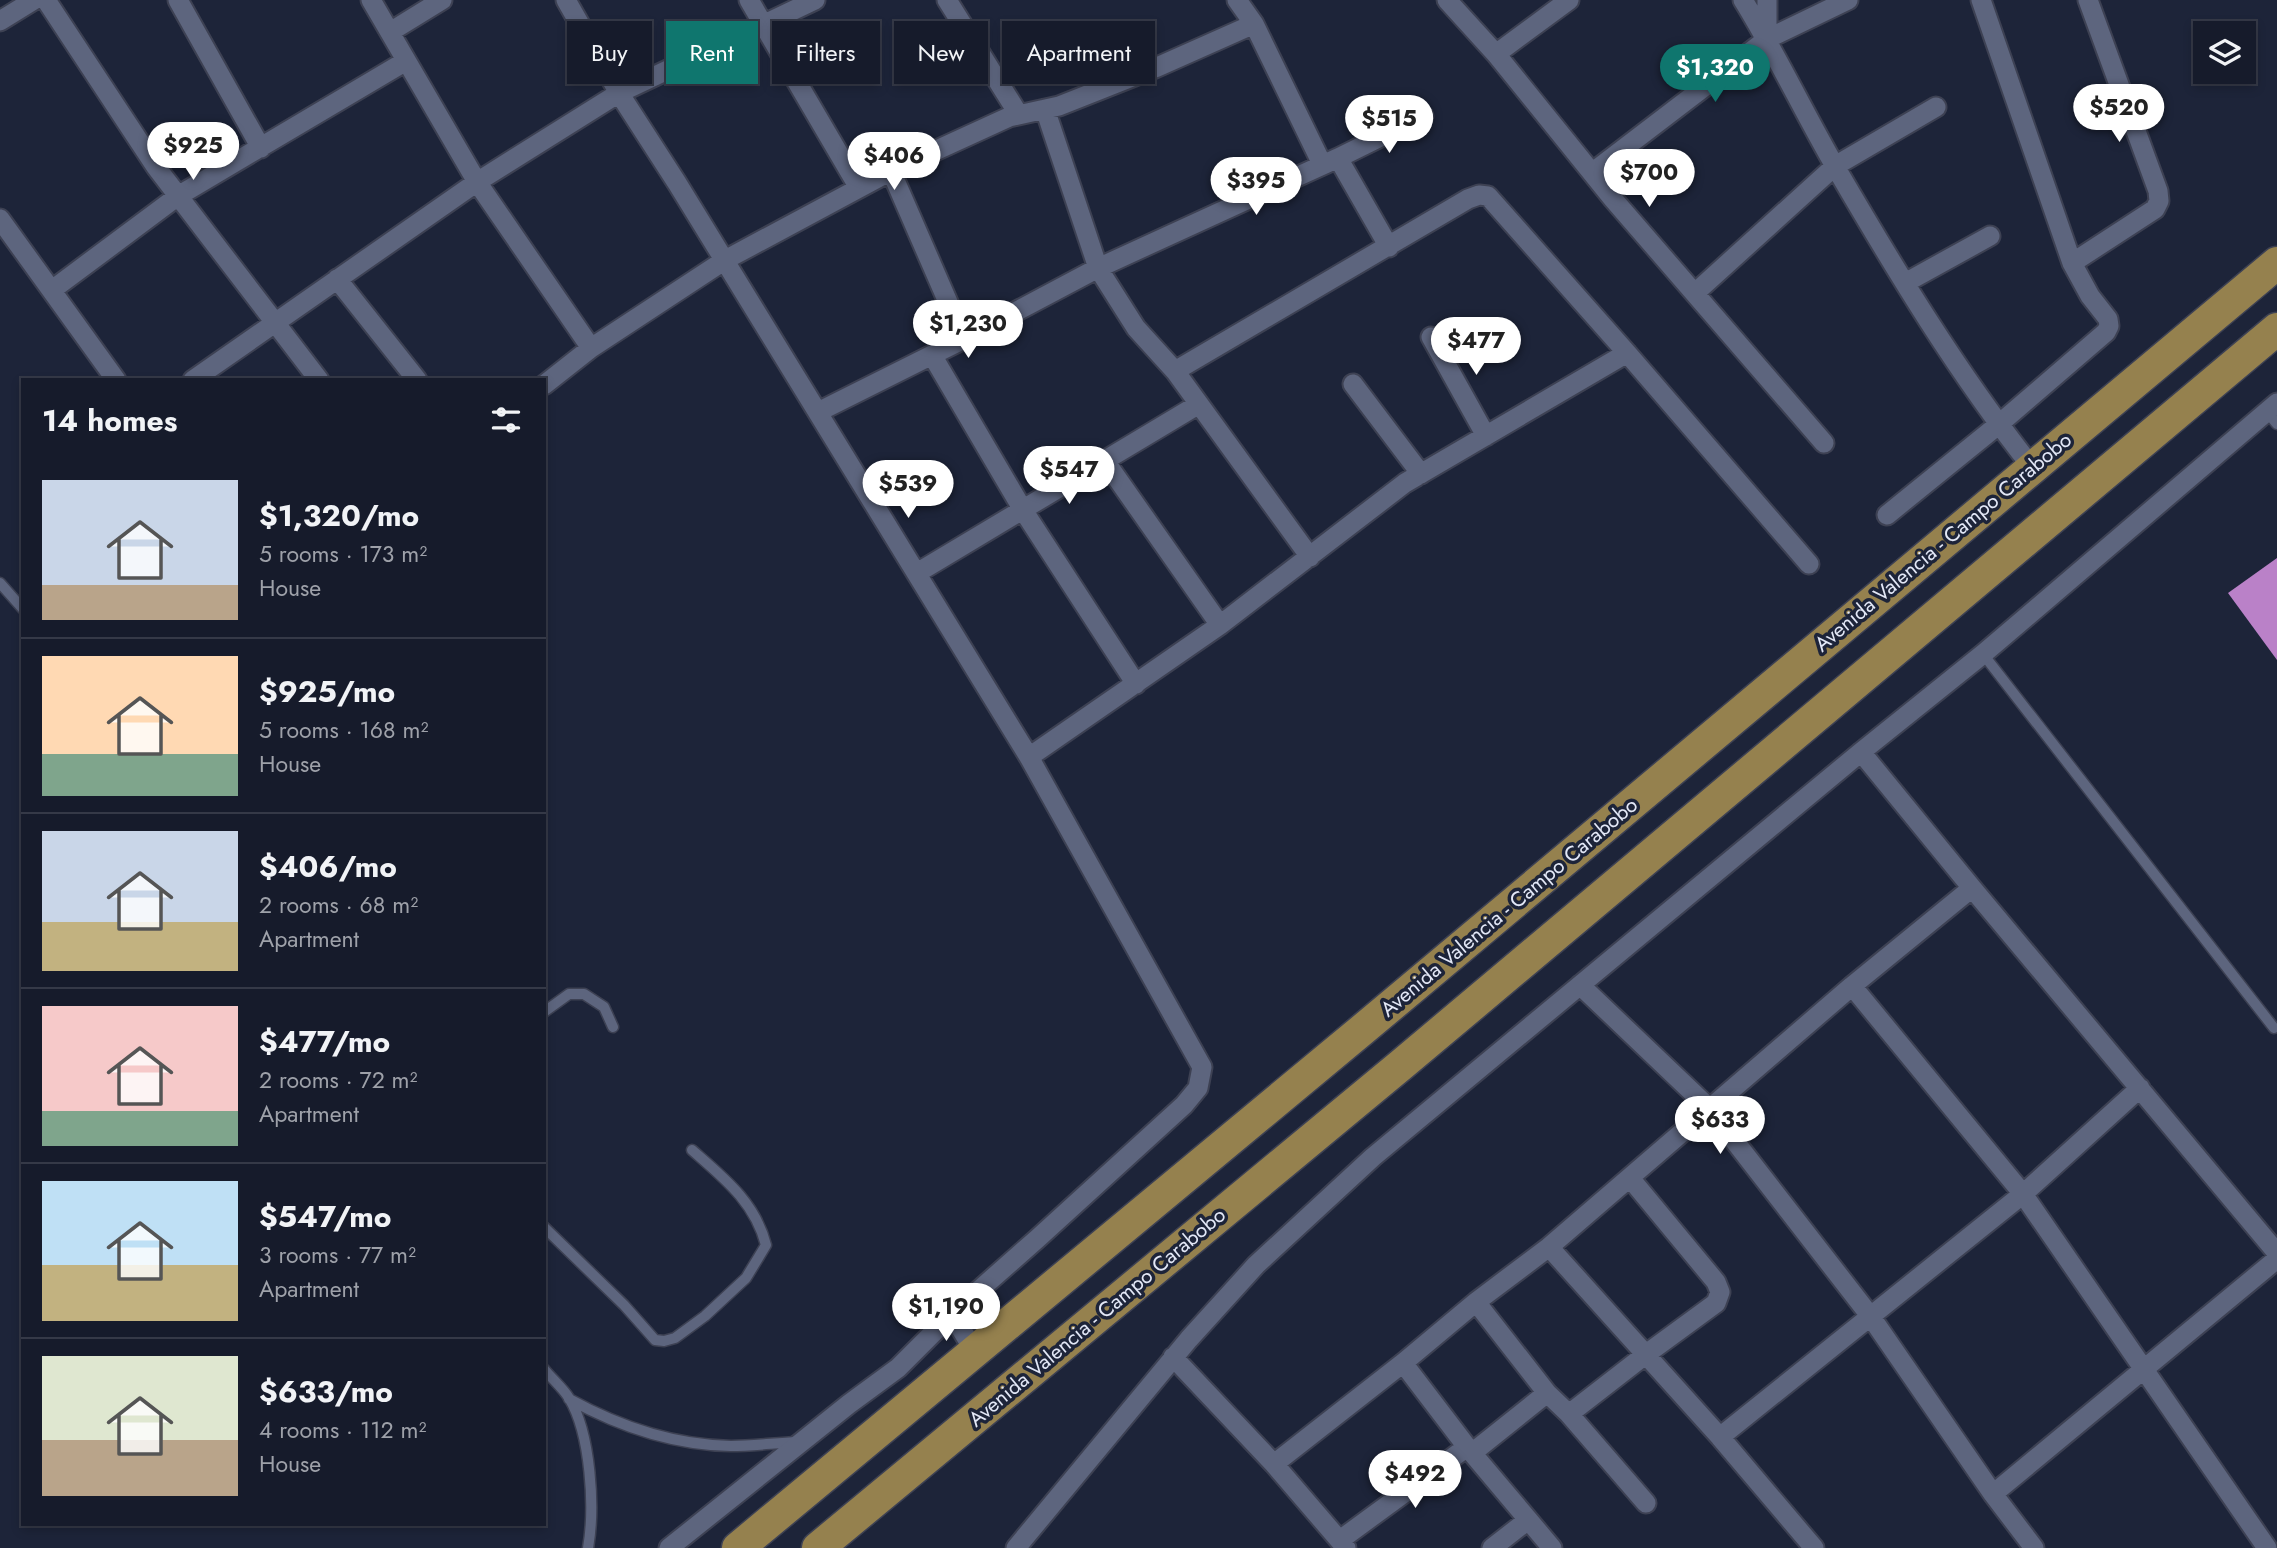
<!DOCTYPE html>
<html lang="en">
<head>
<meta charset="utf-8">
<style>
	:root { --surface:#161b2b; --page:#232837; --text:#f1f3f6; --muted:#9ea1a9; --line:#353947; --accent:#0f766e }
	body { margin:0; font-family:Jost,sans-serif; background:var(--page); color:var(--text); height:100vh; display:flex; flex-direction:column; font-size:26px; white-space:nowrap }
	* { box-sizing:border-box; margin:0 }
	p { font-size:23px; color:var(--muted) }
	.icon { flex:none; width:38px; height:38px; fill:none; stroke:currentColor; stroke-width:2; stroke-linecap:round; stroke-linejoin:round }
	.map { position:relative; flex:1; overflow:hidden }
	.drawer { position:absolute; left:21px; top:378px; width:525px; height:1148px; display:flex; flex-direction:column; background:var(--surface); border-radius:0px; box-shadow:0 4px 10px #0003,0 0 0 2px var(--line) }
	.drawer>* { flex:none }
	.hud { position:absolute; left:567px; top:21px; width:665px; height:63px; display:flex; gap:14px }
	.buttons { position:absolute; left:2193px; top:21px; display:grid; gap:14px }
	.buttons a { display:grid; place-items:center; width:63px; height:63px; border-radius:0px; background:var(--surface); box-shadow:0 4px 10px #0003,0 0 0 2px var(--line); font-size:35px }
	.price { position:absolute; translate:-50% -60px; padding:0 16px; border-radius:24px; background:#fff; color:#222; font-size:23px; line-height:46px; filter:drop-shadow(0 2px 4px #0008) }
	.price::after { content:''; position:absolute; left:50%; top:42px; width:21px; height:16px; margin-left:-10px; background:inherit; clip-path:polygon(0 0,100% 0,50% 100%) }
	.price.selected { background:var(--accent); color:#fff }
	ul { padding:0; list-style:none }
	li { display:flex; align-items:center; gap:21px; height:175px; padding:0 21px }
	li+li { border-top:2px solid var(--line) }
	li span { display:grid; place-items:center; flex:none; width:196px; height:140px; border-radius:0px; color:#555 }
	li>.icon { margin-inline-start:auto }
	span .icon { width:84px; height:84px; fill:#fffc; stroke-width:1 }
	li b { font-size:30px }
	h2 { display:flex; justify-content:space-between; align-items:center; height:84px; padding:0 21px; font-size:30px }
	.pill { padding:0 24px; border-radius:0px; background:var(--surface); box-shadow:0 4px 10px #0003,0 0 0 2px var(--line); font-size:24px; line-height:63px }
	.pill.selected { background:var(--accent); color:#fff }
	.map>svg:first-child { display:block }
	.building { fill:#ba81c8 }
	.lines { fill:none; stroke-linecap:round; stroke-linejoin:round }
	.service-casing { stroke:#3d4153; stroke-width:13 }
	.minor-casing { stroke:#3d4153; stroke-width:23 }
	.trunk-casing { stroke:#3d4153; stroke-width:35 }
	.service { stroke:#5d657e; stroke-width:10 }
	.minor { stroke:#5d657e; stroke-width:19 }
	.trunk { stroke:#95814e; stroke-width:32 }
	.labels { text-anchor:middle; dominant-baseline:central; stroke-width:7; stroke-linejoin:round; paint-order:stroke }
	.street-label { font-size:21px; fill:#e3e8f7; stroke:#1d2439 }
</style>
</head>
<body>
<div class="map">
<svg width="2277" height="1548" viewBox="0 0 2277 1548">
	<rect width="100%" height="100%" fill="#1d2439"/>
	<!-- building -->
	<path class="building" d="M2277,558V660L2228,593Z"/>
	<g class="lines">
		<!-- service casing -->
		<g class="service-casing">
			<path id="service" d="M2267,412L2277,424
				M0,583L23,609
				M1983,654L2274,1028
				M544,1012L569,994H584L604,1007L613,1027
				M544,1227L624,1305L655,1340L664,1341L675,1338L705,1316L746,1278L766,1245C755,1202 724,1178 692,1150
				M544,1369C552,1379 563,1388 569,1398C591,1434 595,1508 588,1548
				M569,1399C620,1427 673,1445 731,1446C753,1446 775,1443 797,1442"/>
		</g>
		<!-- minor casing -->
		<g class="minor-casing">
			<path id="minor" d="M46,0L156,167L319,380
				M178,0L261,148
				M371,0L477,182L591,348
				M566,0L619,93L677,183L1029,757L1202,1067L1198,1088L1184,1105L1037,1239L952,1314L898,1368L849,1404L669,1548
				M749,0L859,188
				M947,0L1019,115
				M1237,0L1254,24L1322,164
				M1447,0L1496,54L1613,199L1824,443
				M1743,0C1777,55 1804,113 1836,168C1896,271 1958,374 2032,467
				M0,21L34,0
				M390,32L442,0
				M1767,39L1848,0
				M1496,54L1569,0
				M1045,109L1098,268L1136,328L1175,371L1310,557
				M1338,158L1423,116
				M891,171L964,339
				M1593,172L1767,39V0
				M0,219L116,380
				M2072,263L2155,209L2159,201L2158,191L2088,0
				M337,279L417,380
				M1905,283L1990,236
				M52,290L178,196L406,61
				M1695,293L1835,166L1936,107
				M1431,337L1486,436
				M932,355L1023,510L1136,684
				M1175,371L1468,199L1479,195L1488,196L1627,353L1809,564
				M193,380L477,182L619,93L815,0
				M1353,384L1421,474
				M544,385L591,348L725,260L891,171L1009,117L1059,106L1155,68L1254,24
				M818,412L964,339L1098,268L1338,158L1389,247
				M1105,461L1220,625
				M1887,515L1998,425L2106,332L2109,326L2108,319L2090,296L2072,263L1981,0
				M917,573L1199,404
				M1861,752L1972,888L2277,1253
				M1029,757L1220,625L1405,483L1627,353
				M1580,985L1709,1108L1871,1317L1993,1494L2034,1548
				M1852,986L2023,1194L2267,1548
				M1549,1247L1720,1437L1814,1548
				M1476,1302L1547,1393L1569,1414L1646,1503
				M952,1314L975,1352
				M1173,1357L1274,1464L1346,1548
				M1403,1363L1467,1447L1552,1548
				M1569,1414L1645,1355L1716,1303L1720,1292L1716,1282L1630,1178
				M1720,1437L2023,1194L2140,1088
				M1472,1453L1547,1393
				M1274,1464L1403,1363L1476,1302L1549,1247L1852,986L1972,888
				M1993,1494L2277,1259
				M1340,1540L1467,1447
				M1016,1548L1189,1339L1256,1265L1373,1157L1861,752L1983,654L2277,403
				M1492,1548L1528,1520"/>
		</g>
		<!-- trunk casing -->
		<g class="trunk-casing">
			<path id="trunk" d="M738,1548L1362,1030L2277,263
				M818,1548L1401,1065L2277,329"/>
		</g>
		<!-- service -->
		<use href="#service" class="service"/>
		<!-- minor -->
		<use href="#minor" class="minor"/>
		<!-- trunk -->
		<use href="#trunk" class="trunk"/>
	</g>
	<g class="labels">
		<!-- street labels -->
		<g class="street-label">
			<text transform="translate(1943 542) rotate(-40)">Avenida Valencia - Campo Carabobo</text>
			<text transform="translate(1509 907) rotate(-40)">Avenida Valencia - Campo Carabobo</text>
			<text transform="translate(1097 1317) rotate(-40)">Avenida Valencia - Campo Carabobo</text>
		</g>
	</g>
</svg>
<div class="buttons">
<a><svg class="icon" aria-label="layers" viewBox="0 0 24 24"><path d="M12 4l9 5-9 5-9-5zM3 14l9 5 9-5"/></svg></a>
</div>
<b class="price selected" style="left:1715px;top:104px">$1,320</b>
<b class="price" style="left:2119px;top:144px">$520</b>
<b class="price" style="left:1389px;top:155px">$515</b>
<b class="price" style="left:193px;top:182px">$925</b>
<b class="price" style="left:894px;top:192px">$406</b>
<b class="price" style="left:1649px;top:209px">$700</b>
<b class="price" style="left:1256px;top:217px">$395</b>
<b class="price" style="left:968px;top:360px">$1,230</b>
<b class="price" style="left:1476px;top:377px">$477</b>
<b class="price" style="left:1069px;top:506px">$547</b>
<b class="price" style="left:908px;top:520px">$539</b>
<b class="price" style="left:1720px;top:1156px">$633</b>
<b class="price" style="left:946px;top:1343px">$1,190</b>
<b class="price" style="left:1415px;top:1510px">$492</b>
<div class="hud">
<a class="pill">Buy</a>
<a class="pill selected">Rent</a>
<a class="pill">Filters</a>
<a class="pill">New</a>
<a class="pill">Apartment</a>
</div>
<section class="drawer">
<h2>14 homes<svg class="icon" aria-label="filters" viewBox="0 0 24 24"><path d="M4 7h16M4 17h16"/><circle cx="9" cy="7" r="2"/><circle cx="15" cy="17" r="2"/></svg></h2>
<ul>
<li><span style="background:linear-gradient(#c9d6e8 75%,#b9a48a 0)"><svg class="icon" aria-label="home" viewBox="0 0 24 24"><path d="M3 11l9-7 9 7M6 9v11h12V9"/></svg></span><div><b>$1,320/mo</b><p>5 rooms · 173 m²</p><p>House</p></div></li>
<li><span style="background:linear-gradient(#ffd9b3 70%,#7fa58c 0)"><svg class="icon" aria-label="home" viewBox="0 0 24 24"><path d="M3 11l9-7 9 7M6 9v11h12V9"/></svg></span><div><b>$925/mo</b><p>5 rooms · 168 m²</p><p>House</p></div></li>
<li><span style="background:linear-gradient(#c9d6e8 65%,#c2b280 0)"><svg class="icon" aria-label="home" viewBox="0 0 24 24"><path d="M3 11l9-7 9 7M6 9v11h12V9"/></svg></span><div><b>$406/mo</b><p>2 rooms · 68 m²</p><p>Apartment</p></div></li>
<li><span style="background:linear-gradient(#f6c9c9 75%,#7fa58c 0)"><svg class="icon" aria-label="home" viewBox="0 0 24 24"><path d="M3 11l9-7 9 7M6 9v11h12V9"/></svg></span><div><b>$477/mo</b><p>2 rooms · 72 m²</p><p>Apartment</p></div></li>
<li><span style="background:linear-gradient(#bfe0f5 60%,#c2b280 0)"><svg class="icon" aria-label="home" viewBox="0 0 24 24"><path d="M3 11l9-7 9 7M6 9v11h12V9"/></svg></span><div><b>$547/mo</b><p>3 rooms · 77 m²</p><p>Apartment</p></div></li>
<li><span style="background:linear-gradient(#dfe7d0 60%,#b9a48a 0)"><svg class="icon" aria-label="home" viewBox="0 0 24 24"><path d="M3 11l9-7 9 7M6 9v11h12V9"/></svg></span><div><b>$633/mo</b><p>4 rooms · 112 m²</p><p>House</p></div></li>
</ul>
</section>
</div>
</body>
</html>
